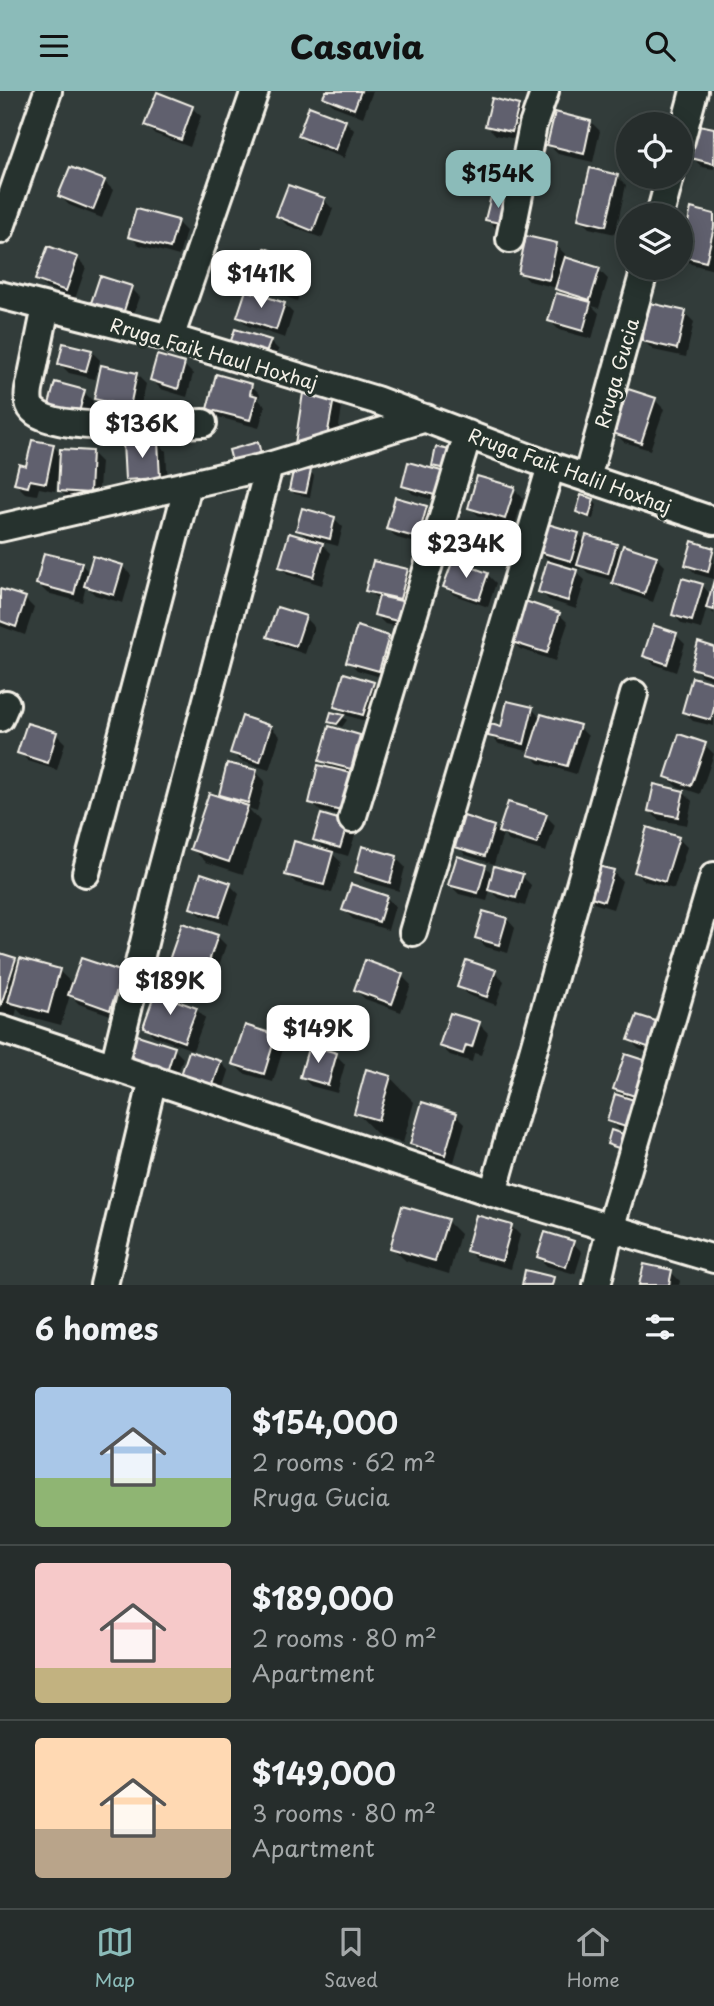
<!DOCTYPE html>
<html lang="en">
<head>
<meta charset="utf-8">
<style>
	:root { --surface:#262d2c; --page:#323938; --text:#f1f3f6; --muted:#a4a8a9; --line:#424948; --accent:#8bbbb9 }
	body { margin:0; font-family:"Playpen Sans",sans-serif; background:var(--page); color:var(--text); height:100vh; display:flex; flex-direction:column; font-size:26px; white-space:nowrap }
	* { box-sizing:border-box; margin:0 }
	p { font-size:23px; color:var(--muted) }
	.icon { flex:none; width:38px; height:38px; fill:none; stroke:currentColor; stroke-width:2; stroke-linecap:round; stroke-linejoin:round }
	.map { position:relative; height:1194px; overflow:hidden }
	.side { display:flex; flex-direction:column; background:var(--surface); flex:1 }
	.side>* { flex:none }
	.buttons { position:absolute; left:616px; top:21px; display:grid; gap:14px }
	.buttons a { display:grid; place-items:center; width:77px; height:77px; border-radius:50%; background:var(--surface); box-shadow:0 4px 18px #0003,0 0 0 2px var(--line); font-size:35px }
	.price { position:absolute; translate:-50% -60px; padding:0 16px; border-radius:14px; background:#fff; color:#222; font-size:23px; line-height:46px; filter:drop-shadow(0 2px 4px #0008) }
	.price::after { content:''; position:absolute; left:50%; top:42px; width:21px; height:16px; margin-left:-10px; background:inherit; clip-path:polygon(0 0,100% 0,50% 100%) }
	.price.selected { background:var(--accent); color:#111 }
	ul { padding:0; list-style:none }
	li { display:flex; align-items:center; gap:21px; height:175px; padding:0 35px }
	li+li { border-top:2px solid var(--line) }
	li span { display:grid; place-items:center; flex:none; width:196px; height:140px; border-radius:7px; color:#555 }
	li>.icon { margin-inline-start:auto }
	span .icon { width:84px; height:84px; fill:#fffc; stroke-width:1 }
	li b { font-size:30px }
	h2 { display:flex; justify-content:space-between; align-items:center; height:84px; padding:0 35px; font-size:30px }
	header { display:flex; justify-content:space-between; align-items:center; height:91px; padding:0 35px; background:var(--accent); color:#111; font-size:32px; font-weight:800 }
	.dock { display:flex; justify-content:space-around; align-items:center; height:98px; border-top:2px solid var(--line); background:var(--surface); font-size:19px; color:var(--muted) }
	.dock a { display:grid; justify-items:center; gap:4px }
	.dock .selected { color:var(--accent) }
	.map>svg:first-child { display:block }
	.shadow { fill:#0007 }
	.building { fill:#60616e; stroke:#f4f1e8; stroke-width:2 }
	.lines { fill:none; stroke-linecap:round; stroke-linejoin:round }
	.minor-casing { stroke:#f4f1e8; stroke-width:32 }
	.minor { stroke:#26332d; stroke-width:26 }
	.labels { text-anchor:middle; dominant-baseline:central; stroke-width:6; stroke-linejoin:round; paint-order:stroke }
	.street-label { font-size:19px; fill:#f4f1e8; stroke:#26332d }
</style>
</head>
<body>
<header><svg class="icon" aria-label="menu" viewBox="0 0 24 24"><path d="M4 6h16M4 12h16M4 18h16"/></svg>Casavia<svg class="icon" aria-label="search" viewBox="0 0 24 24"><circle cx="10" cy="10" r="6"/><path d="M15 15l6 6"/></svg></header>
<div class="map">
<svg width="714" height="1194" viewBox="0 0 714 1194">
	<rect width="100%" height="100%" fill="#323c3a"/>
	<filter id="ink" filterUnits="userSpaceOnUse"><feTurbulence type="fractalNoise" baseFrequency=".0143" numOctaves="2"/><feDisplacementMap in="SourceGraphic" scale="14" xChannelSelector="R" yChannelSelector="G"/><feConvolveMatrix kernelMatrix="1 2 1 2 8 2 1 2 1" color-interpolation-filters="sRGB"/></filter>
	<g filter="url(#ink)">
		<!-- shadow -->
		<path class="shadow" d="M328,0H373L363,26L334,15L325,6Z
			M518,15L527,24L521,49L496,44L487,35Z
			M192,17L201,25L190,56L155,43L146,34Z
			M345,30L354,39L344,67L309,54L300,45Z
			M591,31L600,40L593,71L558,63L549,54Z
			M714,39V78L702,76L693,67Z
			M510,70L519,79L513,105L484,99L475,90Z
			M617,85L626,94L615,143L589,137L580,128Z
			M104,90L113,99L102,127L69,114L60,105Z
			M324,109L333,118L322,147L287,134L278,125Z
			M509,111L513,141L496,137L487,128Z
			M714,124V179L691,173L682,164Z
			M177,131L186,140L179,165L139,154L130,145Z
			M556,154L565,163L564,168L599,179L608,188L599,217L592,215L599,222L592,248L559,239L550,230L565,206L557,197L529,190L520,181Z
			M77,167L86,176L75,208L46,197L37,188Z
			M299,172L308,181L297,210L264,198L255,189Z
			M101,187L131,197L140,206L130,234Z
			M284,213L293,222L285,247L248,235L239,226Z
			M685,222L694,231L686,266L653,259L644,250Z
			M270,250L279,259L271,280L238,269Z
			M91,260L100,269L95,288L69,282L60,273Z
			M184,274L193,283L187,306L161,298L152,289Z
			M137,284L146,293L139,324L105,316L96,307Z
			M251,294L260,303L259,309L265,315L259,337L218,326L209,317Z
			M84,301L93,310L87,333L58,325Z
			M333,308L342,317L335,359L320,363Z
			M655,309L664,318L650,359L624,351L615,342Z
			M157,351L166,360L168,395L135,397L126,388Z
			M257,353L266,362L271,379L245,386Z
			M53,355L62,364L92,362L101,371L98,410L69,408L60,399L61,382L59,381L55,400L39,397L37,404L25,402L16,393L27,377Z
			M438,358L453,382L440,379L453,392L447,413L413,403L404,394L442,382L434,374Z
			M310,381L314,385L310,406L295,403L291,399Z
			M514,398L523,407L514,436L479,425L470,417Z
			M593,410L597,414L593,428L582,425L578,421Z
			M426,416L435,425L427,455L397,447L388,438Z
			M334,427L343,436L338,455L319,450L331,462L322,494L289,484L280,475L310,450L298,438Z
			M578,443L585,450L616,454L623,461L656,466L665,475L653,511L623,501L614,492V490L588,482L581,475L580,478L558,472L557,475L576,481L585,489L576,518L549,509L540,500L549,469L538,460Z
			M693,452L714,458V488L696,483L687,474Z
			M81,473L90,482L122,475L131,484L123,512L95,504L86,495L82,511L47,502L38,493Z
			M407,480L416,489L410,539L385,533L376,524L379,509L367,499Z
			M487,483L496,492L488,516L454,504L445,495Z
			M702,494L711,504L714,494V523L707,516L701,538L682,533L674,524Z
			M0,500L25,508L34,517L25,544L0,535Z
			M559,523L568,532L555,570L520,558L511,549Z
			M305,527L314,536L305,563L278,554L269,545Z
			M676,544L685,553L676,581L654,573L645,564Z
			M388,547L397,556L387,588L357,579L348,570Z
			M714,558V589L702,585L693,576Z
			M373,593L382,602L372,632L345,624L336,615Z
			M714,593V635L693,630L684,621Z
			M532,618L541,627L579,636L588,645L576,683L539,672L530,663L531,661L499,653L490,644Z
			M332,623L343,626L347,629L342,636L330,630Z
			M271,636L280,645L269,679L241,670L232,661Z
			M56,643L65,652L57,679L28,670L19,661Z
			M359,645L368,654L360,686L351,684L359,692L350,728L320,720L311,711L330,678L321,669Z
			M705,654L714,663L700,703L676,695L667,686Z
			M256,681L265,690L257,720L248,717L260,730L243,783L206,771L192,758L227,709L221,703Z
			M683,701L692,710L687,734L659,729L650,720Z
			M509,713L546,725L555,734L546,761L509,750L503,743L494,773L466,764L457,755L493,736L500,743Z
			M347,733L356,742L348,765L328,759L341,771L332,802L296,792L287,783L328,761L315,749Z
			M678,747L687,756L674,798L645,790L636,781Z
			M396,767L405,776L399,800L365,790L356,781Z
			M485,775L494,784L522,785L531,794L525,815L499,807L490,799L487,810L459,803L450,794Z
			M613,781L622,790L613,818L596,813L587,804Z
			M230,794L239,803L228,834L201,825L192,816Z
			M386,806L395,815L388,839L353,828L344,819Z
			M507,828L515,837L508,862L486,856L477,847Z
			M217,845L226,854L212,895L178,884L169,875Z
			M0,864L15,869L20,874L59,880L74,894L122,883L131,892L119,927L79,913L70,904L61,934L23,924L17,918L15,926L0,922Z
			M366,871L402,885L411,894L401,921L365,908L356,899Z
			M495,881L504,890L496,914L468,904L459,895Z
			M196,918L205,927L193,959L154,945L145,936Z
			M638,926L662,966L639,958L630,949Z
			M479,933L488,942L481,964L474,962L472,971L450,964L441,955Z
			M275,946L284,955L273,991L243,982L234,973Z
			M174,958L183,967L175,991L133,978Z
			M336,964L345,973L337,1002L311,995L302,986Z
			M220,971L229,980L220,1008L190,998Z
			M649,972L638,1044L618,1038L609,1029L627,1009L615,998Z
			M390,986L414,1011L403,1052L380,1046L356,1021Z
			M456,1023L465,1032L454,1071L421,1061L412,1052Z
			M447,1130L460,1143L449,1183L406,1170L392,1157Z
			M511,1135L520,1144L511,1178L477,1169L468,1160Z
			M573,1152L582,1161L575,1183L547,1175L538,1166Z
			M671,1181L680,1190L679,1194H641Z"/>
		<!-- building -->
		<path class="building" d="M326,0H361L354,18L323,6Z
			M157,1L193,15L181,49L144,35Z
			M492,7L519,14L512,41L485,35Z
			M309,15L346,29L335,59L298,45Z
			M555,21L591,30L584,63L547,54Z
			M699,34L714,37V73L691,67Z
			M480,61L511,68L504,97L473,90Z
			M70,76L105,89L93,119L58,105Z
			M590,77L618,84L606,135L578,128Z
			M288,94L325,107L313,140L276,125Z
			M491,105L510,110L505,133L485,129Z
			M691,117L714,123V136L706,171L681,165Z
			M136,118L178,129L170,157L128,146Z
			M526,145L557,152L549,189L518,182Z
			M48,155L78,166L66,200L35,189Z
			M265,157L300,171L288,202L253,189Z
			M565,166L600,177L590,209L555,198Z
			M100,185L132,195L122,226L90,215Z
			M246,199L285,212L276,239L237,226Z
			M556,202L591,211L583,240L548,230Z
			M650,212L686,220L677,258L642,250Z
			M235,238L271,249L262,272L227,261Z
			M63,252L92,259L86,280L58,273Z
			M157,264L185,272L178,298L150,289Z
			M101,274L137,282L130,316L94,308Z
			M216,283L252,293L250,303L257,305L250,329L207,318Z
			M55,291L85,299L78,325L48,317Z
			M628,298L656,307L641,352L613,342Z
			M303,302L334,307L326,351L311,355L295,353Z
			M32,349L54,353L46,392L30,389L28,396L14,393L19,373L26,375Z
			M158,350L160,387L125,389L123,352Z
			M258,351L263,370L234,378L229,359Z
			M436,356L454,360L450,379L432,375Z
			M60,358L92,360L90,402L58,400Z
			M408,371L445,381L438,405L402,395Z
			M294,376L311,379L306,402L289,399Z
			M477,385L515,396L505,428L468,417Z
			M581,404L594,408L589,426L576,421Z
			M395,406L427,415L418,447L386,438Z
			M302,417L335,426L330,448L296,439Z
			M544,432L579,442L571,470L536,460Z
			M289,442L323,452L313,486L279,476Z
			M586,444L617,453L608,483L577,474Z
			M692,450L714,457L708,481L685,474Z
			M623,454L657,465L644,503L612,492Z
			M44,462L82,471L74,503L36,493Z
			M93,465L123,474L114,504L84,495Z
			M453,469L488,482L479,509L443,496Z
			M373,470L408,478L400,508L365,500Z
			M547,470L577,479L568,510L538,501Z
			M682,487L703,493L692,530L672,524Z
			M714,489V519L706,517Z
			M0,498L26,506L16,536L0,530Z
			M379,505L406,511L401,531L374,524Z
			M522,509L560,522L547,562L509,550Z
			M277,516L306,525L296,555L267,546Z
			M653,534L677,542L667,573L643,565Z
			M357,535L389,545L379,580L346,571Z
			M698,551L714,556V584L691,577Z
			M344,582L374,591L363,624L334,616Z
			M692,586L714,592V617L711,629L682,621Z
			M507,610L533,616L524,653L488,645L491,633L501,636Z
			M331,621L344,624L337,633L328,631Z
			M541,623L580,634L567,675L528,664Z
			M242,625L271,635L260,671L230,662Z
			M27,632L57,641L48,672L17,662Z
			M329,635L360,644L351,678L319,670Z
			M679,643L706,652L691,695L665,686Z
			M227,672L257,679L248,712L219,704Z
			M318,674L351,682L341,720L309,712Z
			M654,693L684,700L678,726L648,720Z
			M209,702L248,715L229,771L190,758Z
			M508,711L547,723L537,753L498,741Z
			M321,723L348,731L340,757L313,749Z
			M464,725L494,735L485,765L455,756Z
			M647,736L679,746L665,791L634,781Z
			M294,750L333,761L324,794L285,784Z
			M362,755L397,765L390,792L355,781Z
			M457,765L486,774L478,802L448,794Z
			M594,774L614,779L604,810L585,804Z
			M494,775L523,783L516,807L488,799Z
			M201,782L231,792L219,826L190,817Z
			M351,793L387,805L379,831L342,819Z
			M483,820L507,827L499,854L475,847Z
			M182,832L218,844L203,888L167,875Z
			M0,862L16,867L1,914L0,913Z
			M20,867L60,878L48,922L8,911Z
			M81,867L123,881L110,919L68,904Z
			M365,869L403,883L392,913L354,899Z
			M466,869L496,879L487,906L457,896Z
			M155,902L197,917L184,951L143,936Z
			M450,922L480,931L472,956L466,954L463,963L439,955Z
			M637,924L662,932L653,958L628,949Z
			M245,934L276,944L264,983L232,973Z
			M131,942L175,956L166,984L122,969Z
			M309,954L337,962L328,994L300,986Z
			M189,960L221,970L211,1000L179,990Z
			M625,963L650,971L638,1006L613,998Z
			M366,978L391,985L378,1029L354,1022Z
			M615,1003L637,1010L629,1037L607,1030Z
			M422,1011L457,1022L445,1064L410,1053Z
			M611,1039L629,1045L624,1059L607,1053Z
			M402,1115L448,1128L435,1170L390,1157Z
			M476,1124L512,1134L502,1170L466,1160Z
			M545,1141L574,1150L566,1176L537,1166Z
			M644,1173L672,1179L669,1194H639Z
			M525,1179L554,1186L552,1194H522Z"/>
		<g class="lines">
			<!-- minor casing -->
			<g class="minor-casing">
				<path id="minor" d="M681,49L694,0
					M660,124L670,86
					M0,139L48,0
					M510,148L533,34L545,0
					M0,204L170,247L376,309L551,375L714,430
					M46,216L29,299C28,306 28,314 33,319C55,343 169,333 203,332
					M170,247L255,0
					M587,387L645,177
					M0,437L269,375L426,327
					M0,627L6,613
					M352,728L468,343
					M86,782L188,394
					M413,841L551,375
					M0,938L493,1102L714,1168
					M114,975L160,786L269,375
					M493,1102L634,603
					M104,1194L153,988
					M597,1194L610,1138L714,785"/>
			</g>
			<!-- minor -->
			<use href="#minor" class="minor"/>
		</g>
	</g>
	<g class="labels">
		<!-- street labels -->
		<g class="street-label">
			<text transform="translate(214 262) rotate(16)">Rruga Faik Haul Hoxhaj</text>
			<text transform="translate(616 282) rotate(-74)">Rruga Gucia</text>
			<text transform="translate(570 379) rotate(20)">Rruga Faik Halil Hoxhaj</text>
		</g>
	</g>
</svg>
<div class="buttons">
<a><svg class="icon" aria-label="locate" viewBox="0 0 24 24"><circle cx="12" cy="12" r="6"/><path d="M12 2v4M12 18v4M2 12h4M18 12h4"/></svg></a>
<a><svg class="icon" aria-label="layers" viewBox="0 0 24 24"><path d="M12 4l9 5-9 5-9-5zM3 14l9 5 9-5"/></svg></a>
</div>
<b class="price selected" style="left:498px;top:119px">$154K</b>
<b class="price" style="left:261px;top:219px">$141K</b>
<b class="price" style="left:142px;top:369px">$136K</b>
<b class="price" style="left:466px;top:489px">$234K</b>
<b class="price" style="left:170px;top:926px">$189K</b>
<b class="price" style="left:318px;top:974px">$149K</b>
</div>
<section class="side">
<h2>6 homes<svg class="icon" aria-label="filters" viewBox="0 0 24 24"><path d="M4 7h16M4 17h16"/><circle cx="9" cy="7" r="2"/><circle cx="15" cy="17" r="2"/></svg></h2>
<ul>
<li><span style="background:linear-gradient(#a9c7e8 65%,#8fb573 0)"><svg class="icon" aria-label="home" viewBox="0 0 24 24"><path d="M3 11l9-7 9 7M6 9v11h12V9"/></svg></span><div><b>$154,000</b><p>2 rooms · 62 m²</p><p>Rruga Gucia</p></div></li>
<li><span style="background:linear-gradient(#f6c9c9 75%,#c2b280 0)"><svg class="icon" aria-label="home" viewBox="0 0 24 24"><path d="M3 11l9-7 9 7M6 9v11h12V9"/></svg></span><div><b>$189,000</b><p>2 rooms · 80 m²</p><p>Apartment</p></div></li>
<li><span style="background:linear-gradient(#ffd9b3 65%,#b9a48a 0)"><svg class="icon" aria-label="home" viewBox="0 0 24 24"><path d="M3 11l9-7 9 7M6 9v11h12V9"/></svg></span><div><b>$149,000</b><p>3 rooms · 80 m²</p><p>Apartment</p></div></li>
</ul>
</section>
<nav class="dock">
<a class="selected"><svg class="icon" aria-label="map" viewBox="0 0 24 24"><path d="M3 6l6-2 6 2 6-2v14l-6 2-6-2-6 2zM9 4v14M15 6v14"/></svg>Map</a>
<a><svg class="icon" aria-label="saved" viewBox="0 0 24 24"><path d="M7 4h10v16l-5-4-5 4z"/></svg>Saved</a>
<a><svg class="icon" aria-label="home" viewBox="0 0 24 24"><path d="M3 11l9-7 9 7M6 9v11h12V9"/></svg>Home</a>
</nav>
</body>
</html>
